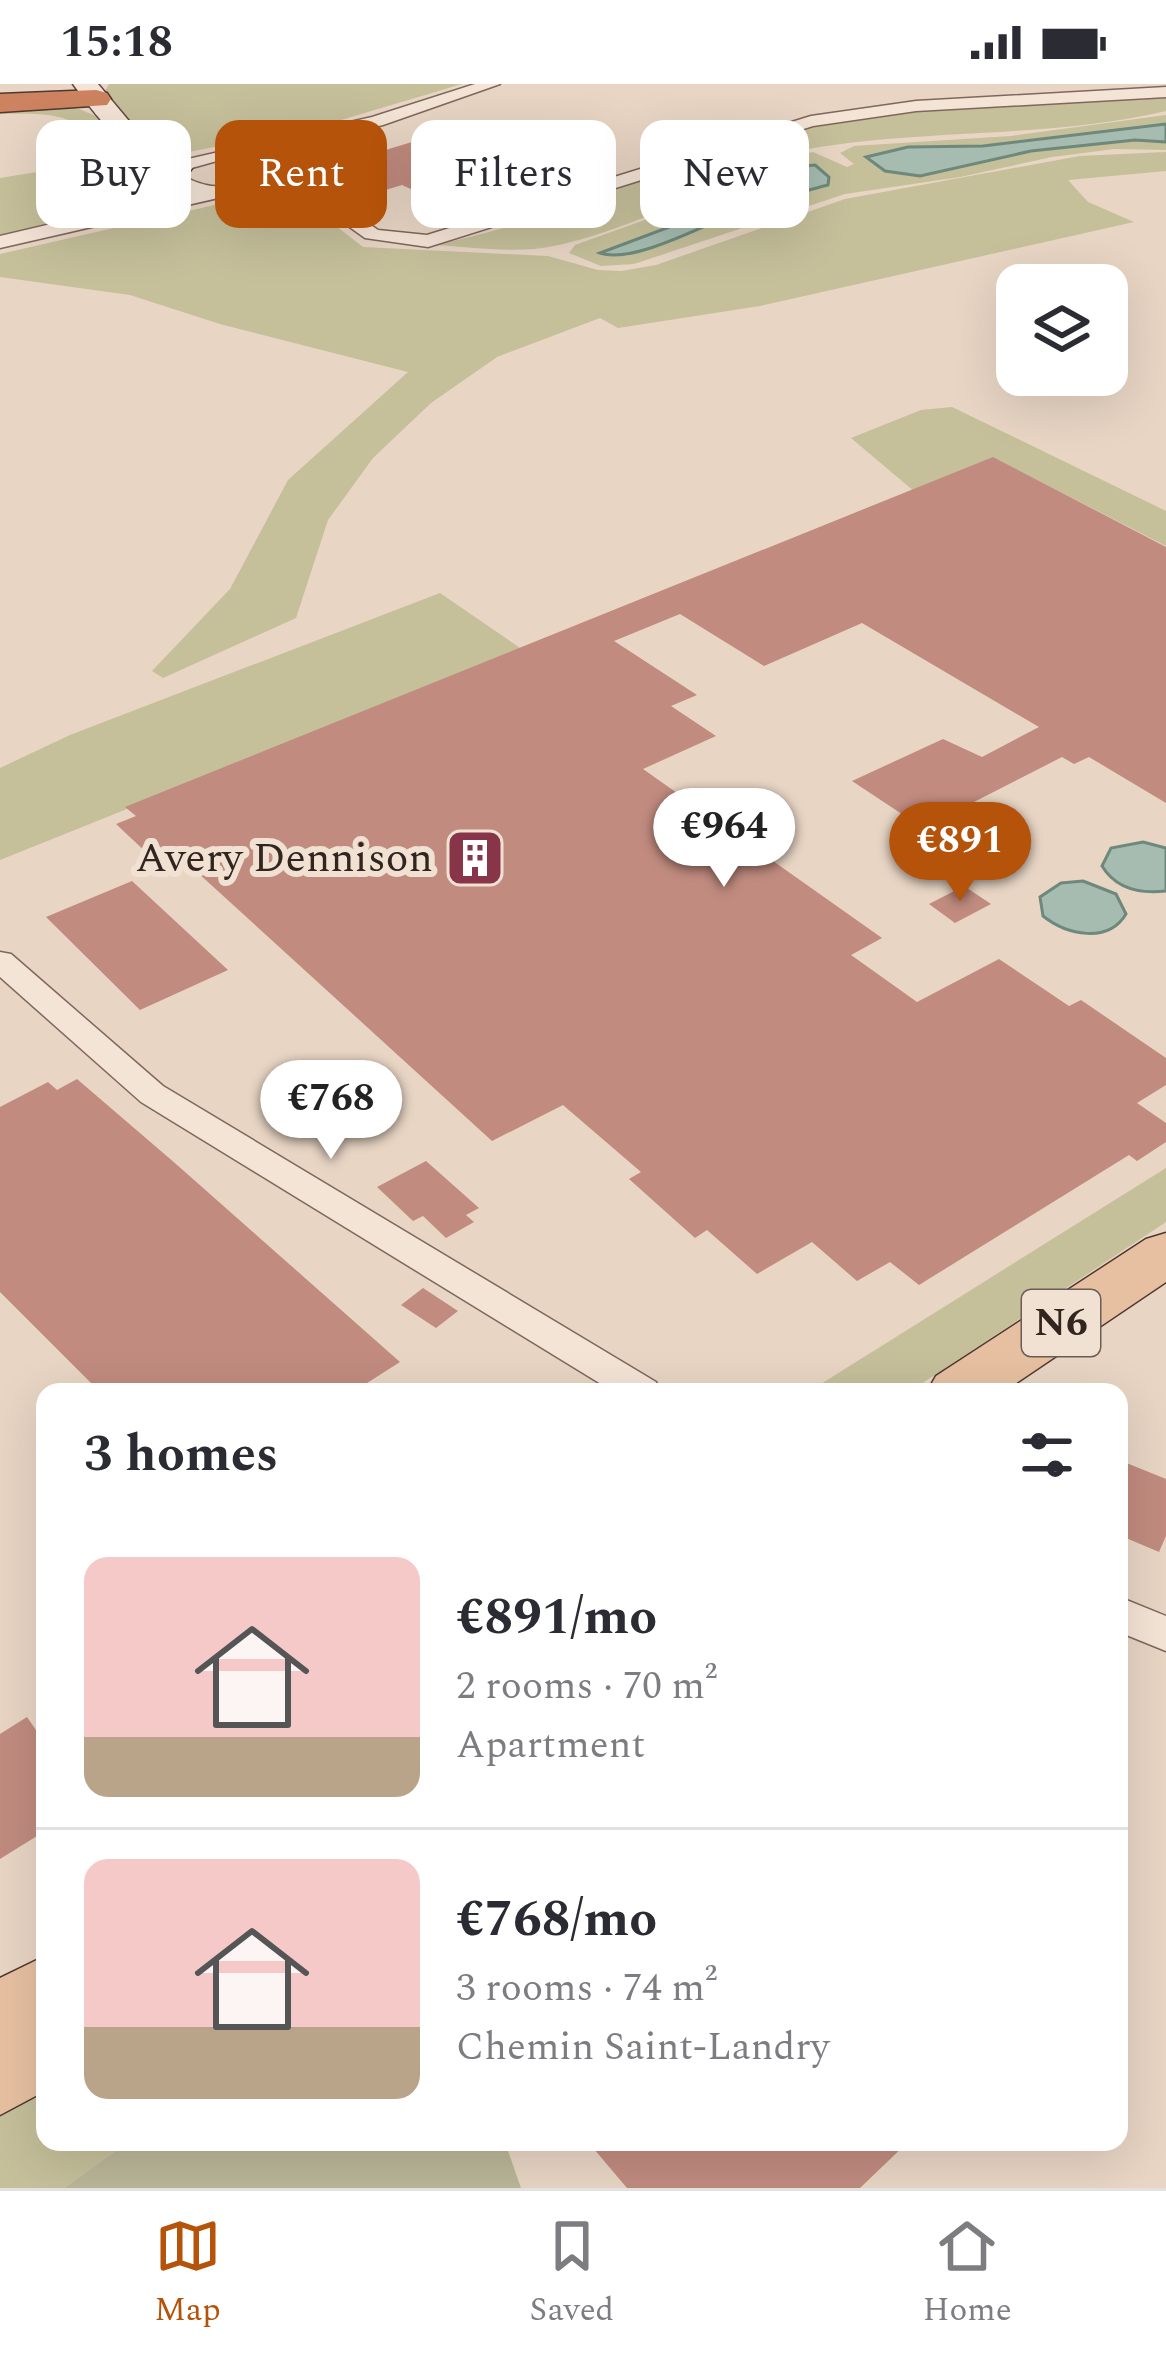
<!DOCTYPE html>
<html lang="en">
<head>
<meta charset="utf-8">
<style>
	:root { --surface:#fff; --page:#f2f2f3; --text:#2b2b33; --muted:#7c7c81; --line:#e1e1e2; --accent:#b45309 }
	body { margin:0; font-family:Spectral,serif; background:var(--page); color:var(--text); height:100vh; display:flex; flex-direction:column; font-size:45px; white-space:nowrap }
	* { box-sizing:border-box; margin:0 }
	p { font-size:39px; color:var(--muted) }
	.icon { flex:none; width:66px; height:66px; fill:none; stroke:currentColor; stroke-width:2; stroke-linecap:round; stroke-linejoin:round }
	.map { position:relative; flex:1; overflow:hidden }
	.drawer { position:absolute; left:36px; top:1299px; width:1092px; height:768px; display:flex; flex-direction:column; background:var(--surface); border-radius:24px; box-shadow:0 12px 48px #0002 }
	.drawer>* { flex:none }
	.top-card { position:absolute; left:36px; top:36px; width:1095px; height:108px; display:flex; gap:24px }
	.buttons { position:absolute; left:996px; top:180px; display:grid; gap:24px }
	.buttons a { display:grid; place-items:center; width:132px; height:132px; border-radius:24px; background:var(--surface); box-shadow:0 12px 48px #0002; font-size:60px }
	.price { position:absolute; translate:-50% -102px; padding:0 27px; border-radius:42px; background:#fff; color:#222; font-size:39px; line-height:78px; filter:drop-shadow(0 3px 6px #0008) }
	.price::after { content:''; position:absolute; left:50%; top:72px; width:36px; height:27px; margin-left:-18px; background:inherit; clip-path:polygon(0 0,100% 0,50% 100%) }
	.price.selected { background:var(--accent); color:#fff }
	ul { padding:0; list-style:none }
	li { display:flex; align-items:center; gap:36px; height:300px; padding:0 48px }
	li+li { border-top:3px solid var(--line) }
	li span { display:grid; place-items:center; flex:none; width:336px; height:240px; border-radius:24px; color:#555 }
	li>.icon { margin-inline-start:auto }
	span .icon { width:144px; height:144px; fill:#fffc; stroke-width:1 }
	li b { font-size:51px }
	h2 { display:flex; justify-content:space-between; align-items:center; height:144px; padding:0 48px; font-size:51px }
	.pill { padding:0 42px; border-radius:24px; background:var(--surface); box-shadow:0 12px 48px #0002; font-size:42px; line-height:108px }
	.pill.selected { background:var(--accent); color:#fff }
	.status { display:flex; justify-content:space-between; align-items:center; height:84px; padding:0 60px; background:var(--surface); direction:ltr }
	.status svg { height:33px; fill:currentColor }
	.dock { display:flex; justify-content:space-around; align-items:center; height:168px; border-top:3px solid var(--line); background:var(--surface); font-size:33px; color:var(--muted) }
	.dock a { display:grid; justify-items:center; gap:6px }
	.dock .selected { color:var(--accent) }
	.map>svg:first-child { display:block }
	.green { fill:#c5bf9a }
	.cemetery { fill:#bab698 }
	.water { fill:#a6bcb0; stroke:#6e897c; stroke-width:3 }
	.building { fill:#c18b7f }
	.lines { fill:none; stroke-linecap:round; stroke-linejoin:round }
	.street-casing { stroke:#80675d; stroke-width:3 }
	.secondary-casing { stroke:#624940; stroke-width:3 }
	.primary-casing { stroke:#4f3831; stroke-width:3 }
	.highway-casing { stroke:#4f3831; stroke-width:3 }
	.street { fill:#f4e4d6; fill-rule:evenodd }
	.secondary { fill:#f4e4d6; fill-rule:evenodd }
	.primary { fill:#e7c0a1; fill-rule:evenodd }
	.highway { fill:#cd835f; fill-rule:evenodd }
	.labels { text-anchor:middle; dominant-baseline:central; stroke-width:12; stroke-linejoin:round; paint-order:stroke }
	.shield { fill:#f0e1d3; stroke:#6b5d55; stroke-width:3 }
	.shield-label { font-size:39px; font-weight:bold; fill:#32241f }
	.poi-label { font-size:42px; fill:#32241f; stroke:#f0e1d3; text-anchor:end }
</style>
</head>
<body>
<div class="status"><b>15:18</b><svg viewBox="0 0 49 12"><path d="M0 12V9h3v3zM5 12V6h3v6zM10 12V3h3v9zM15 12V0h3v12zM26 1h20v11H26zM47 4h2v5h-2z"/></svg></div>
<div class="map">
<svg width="1166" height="2104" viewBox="0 0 1166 2104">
	<rect width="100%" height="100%" fill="#e8d5c4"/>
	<!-- green -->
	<path class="green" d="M109,0H462L321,42L184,69L167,65L153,55L143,57L111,21L105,7Z
		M1166,12V27C1043,56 915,43 792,68C754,75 727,98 692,113C649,132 599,153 554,162C516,170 472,163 434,161C560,137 684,72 810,43C926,17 1048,19 1166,12Z
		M0,22L79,25L101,34L125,62L166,86L171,110L0,153V94L117,75C74,29 61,29 0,30Z
		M1166,31V66L1114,65L1052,73L960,93L845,110L634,180L601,182L569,169L575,161L692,119L778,75L813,68L847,83L854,80L840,69L854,62L1011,52Z
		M1166,68V87L1068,96L1088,118L1134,138L760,222L618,244L600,234L497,273L431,319L373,374L328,436L296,534L163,594L152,587L230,505L288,396L408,288L220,240L130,211L0,193V170L271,108L296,111L363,163L548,172L598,186L621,187L656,181L845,115L1080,72Z
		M952,323L1166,427V462L996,375L915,408L851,354L921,326Z
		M440,509L523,566L0,776V684L70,651Z
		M1166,1084V1138L909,1308H808Z
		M45,1997V2058H128L64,2104H0V2027Z"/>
	<!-- cemetery -->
	<path class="cemetery" d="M128,2058H505L521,2104H64Z"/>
	<!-- water -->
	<path class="water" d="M1166,40V58L1135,56L1031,67L920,92L885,87L866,73L908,63L983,62Z
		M815,81L829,93L828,101C801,108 772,115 745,125C711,137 634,181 600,169L728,121L794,83Z
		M1143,758L1166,764V807C1140,810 1116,805 1102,782L1111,764Z
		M1083,797L1116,810L1126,830C1108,860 1067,851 1043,832L1040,813L1061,799Z"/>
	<!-- building -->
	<path class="building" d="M485,36L577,75L439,118L402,101L382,107L346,90L366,84L349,77Z
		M993,373L1166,463V719L1089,673L1074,680L1062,673L923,744L852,697L943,655L982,673L1039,643L862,539L764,582L680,530L614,557L697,611L671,622L716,652L643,685L882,854L851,871L917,918L999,875L1069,922L1081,916L1166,974V1001L1137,1019L1166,1039V1058L1137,1077L1129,1071L919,1201L890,1178L857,1197L812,1158L757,1190L707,1146L695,1154L629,1095L641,1088L563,1021L492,1057L186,778L166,787L116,740L136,732L125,723Z
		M132,797L228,886L140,926L46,833Z
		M964,802L991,820L955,839L929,820Z
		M77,995L176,1080L400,1278L353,1308H100L0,1208V1023L48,998L57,1006Z
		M426,1077L479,1124L466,1131L474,1138L446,1154L423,1132L413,1137L377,1103Z
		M423,1204L458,1227L436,1244L401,1221Z
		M1119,1376L1166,1395V1452L1159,1468L1119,1451Z
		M27,1633L45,1659V1747L0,1775V1650Z
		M588,2058H908L860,2104H627Z"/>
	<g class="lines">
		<!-- street casing -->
		<g class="street-casing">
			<path id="street" d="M475,0H500L383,41L259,71L281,87L275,94L315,102L378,146L427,151L811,32L916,17L1166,3V13L916,27L813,42L428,163L365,154L303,110L262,104L0,164V152L187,108L166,95L175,78L372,33ZM217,77L255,81L262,87C239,106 211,107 185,93L188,85Z
				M0,868L11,870L163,1002L656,1298L662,1308H614L141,1018L0,893Z
				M1119,1513L1166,1532V1567L1119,1548Z"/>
		</g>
		<!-- secondary casing -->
		<g class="secondary-casing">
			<path id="secondary" d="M73,0H98L144,55L190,77L194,82L190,87C145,98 96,32 73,0Z"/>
		</g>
		<!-- primary casing -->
		<g class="primary-casing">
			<path id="primary" d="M1166,1149V1198L1003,1308H927L936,1292L1146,1155Z
				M45,1872V2007L0,2031V1894Z"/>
		</g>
		<!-- highway casing -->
		<g class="highway-casing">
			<path id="highway" d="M96,6L107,9L111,15L107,21L0,28V10Z"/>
		</g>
		<!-- street -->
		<use href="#street" class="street"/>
		<!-- secondary -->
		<use href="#secondary" class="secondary"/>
		<!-- primary -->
		<use href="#primary" class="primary"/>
		<!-- highway -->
		<use href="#highway" class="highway"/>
	</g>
	<!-- icons -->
	<defs>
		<g id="building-square" transform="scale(3)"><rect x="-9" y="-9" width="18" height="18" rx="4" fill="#883549" stroke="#f0e1d3"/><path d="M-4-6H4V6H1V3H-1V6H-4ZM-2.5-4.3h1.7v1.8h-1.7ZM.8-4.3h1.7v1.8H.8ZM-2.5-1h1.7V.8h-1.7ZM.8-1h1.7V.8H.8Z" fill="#fff"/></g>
	</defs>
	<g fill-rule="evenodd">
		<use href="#building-square" x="475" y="774"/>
	</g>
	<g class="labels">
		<!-- shield labels -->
		<rect class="shield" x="1022" y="1206" width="78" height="66" rx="9"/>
		<g class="shield-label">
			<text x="1061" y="1239">N6</text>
		</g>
		<!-- poi labels -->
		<g class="poi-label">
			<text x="433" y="774">Avery Dennison</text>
		</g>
	</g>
</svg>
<div class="buttons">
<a><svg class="icon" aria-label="layers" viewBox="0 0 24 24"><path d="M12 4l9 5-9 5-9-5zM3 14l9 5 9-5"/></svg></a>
</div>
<b class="price" style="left:724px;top:806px">€964</b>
<b class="price selected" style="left:960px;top:820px">€891</b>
<b class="price" style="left:331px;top:1078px">€768</b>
<div class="top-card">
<a class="pill">Buy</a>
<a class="pill selected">Rent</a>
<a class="pill">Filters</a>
<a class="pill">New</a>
</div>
<section class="drawer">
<h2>3 homes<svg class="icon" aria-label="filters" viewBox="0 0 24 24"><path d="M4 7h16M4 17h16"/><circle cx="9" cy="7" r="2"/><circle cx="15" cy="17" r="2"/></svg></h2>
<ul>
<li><span style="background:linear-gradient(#f6c9c9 75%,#b9a48a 0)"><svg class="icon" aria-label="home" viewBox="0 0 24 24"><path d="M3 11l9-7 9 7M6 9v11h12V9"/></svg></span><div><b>€891/mo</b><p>2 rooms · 70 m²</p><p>Apartment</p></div></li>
<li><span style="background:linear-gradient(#f6c9c9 70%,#b9a48a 0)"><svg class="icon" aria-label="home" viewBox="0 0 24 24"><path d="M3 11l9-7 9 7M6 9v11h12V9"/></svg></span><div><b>€768/mo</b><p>3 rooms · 74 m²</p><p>Chemin Saint-Landry</p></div></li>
</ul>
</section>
</div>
<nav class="dock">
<a class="selected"><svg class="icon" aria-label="map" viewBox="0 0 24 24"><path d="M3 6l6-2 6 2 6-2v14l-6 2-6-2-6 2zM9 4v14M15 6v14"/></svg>Map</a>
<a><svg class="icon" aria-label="saved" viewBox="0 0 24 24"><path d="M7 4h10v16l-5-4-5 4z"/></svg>Saved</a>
<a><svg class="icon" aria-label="home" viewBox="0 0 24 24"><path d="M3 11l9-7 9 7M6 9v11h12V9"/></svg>Home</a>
</nav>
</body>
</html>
